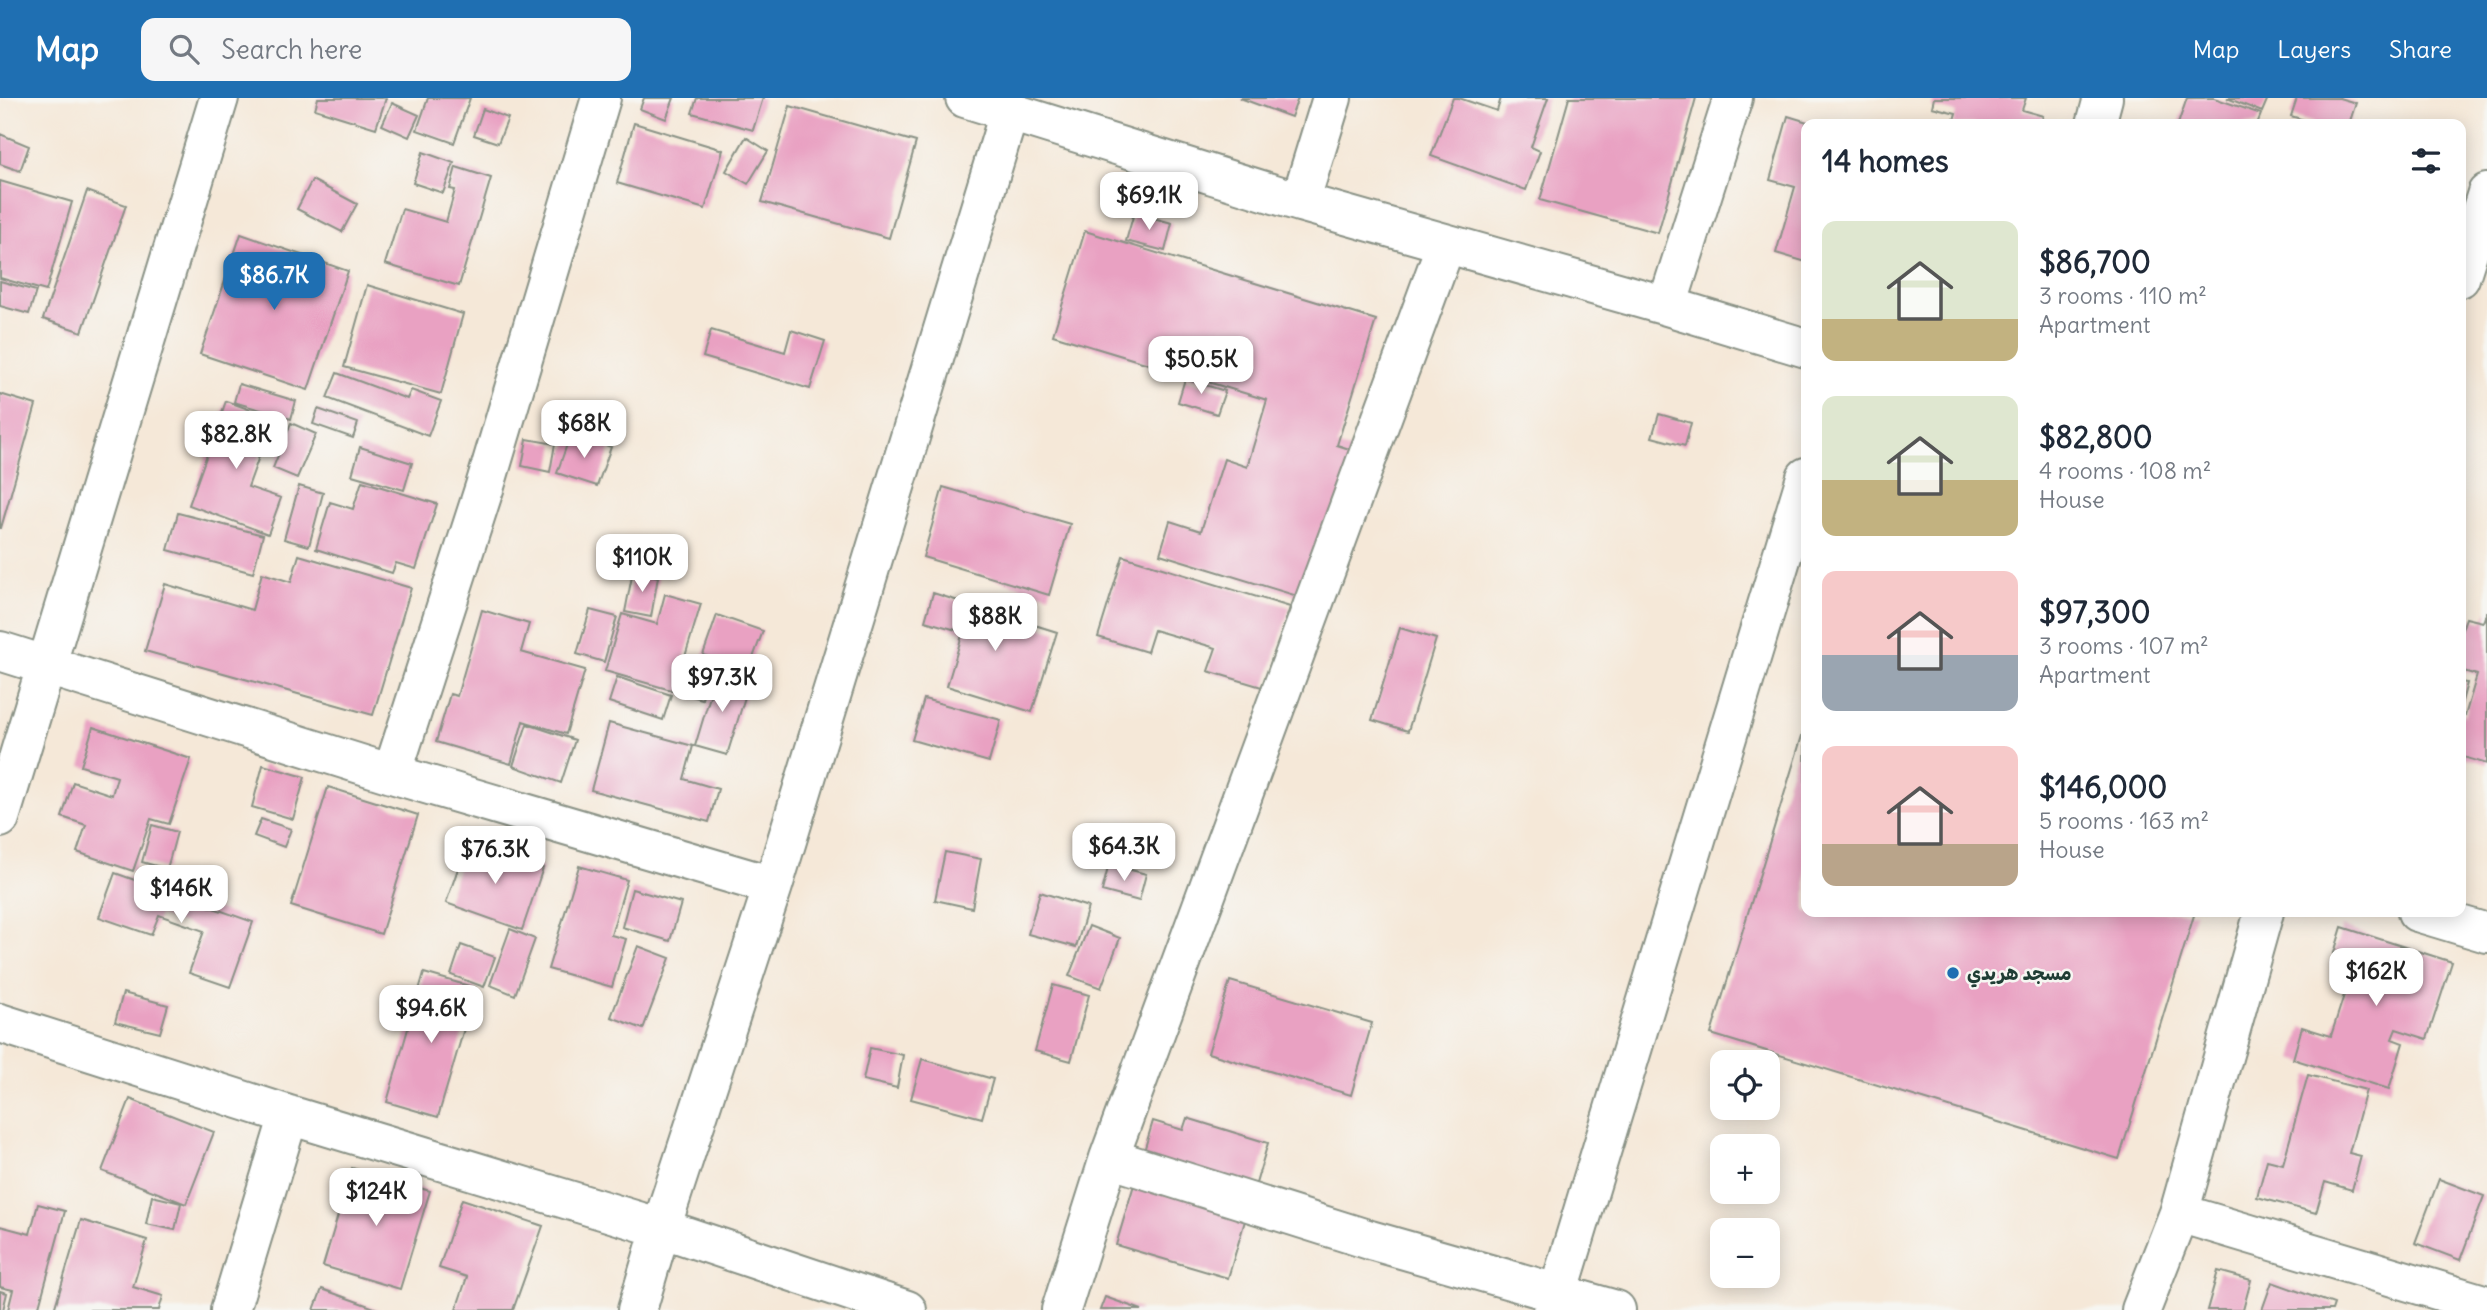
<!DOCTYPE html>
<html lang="en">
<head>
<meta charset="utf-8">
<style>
	:root { --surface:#fff; --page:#f6f6f7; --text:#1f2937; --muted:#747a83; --accent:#1f6fb2 }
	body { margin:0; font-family:Delius,"Playpen Sans Arabic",sans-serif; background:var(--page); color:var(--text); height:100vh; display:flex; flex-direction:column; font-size:26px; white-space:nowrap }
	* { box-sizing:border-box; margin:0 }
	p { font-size:23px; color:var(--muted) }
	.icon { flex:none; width:38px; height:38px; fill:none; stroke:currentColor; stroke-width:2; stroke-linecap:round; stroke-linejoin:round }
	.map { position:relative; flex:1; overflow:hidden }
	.side { position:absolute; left:1801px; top:21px; width:665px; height:798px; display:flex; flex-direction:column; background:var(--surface); border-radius:14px; box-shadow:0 4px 18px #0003 }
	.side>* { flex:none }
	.controls { position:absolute; left:1710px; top:952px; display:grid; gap:14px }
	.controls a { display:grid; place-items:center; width:70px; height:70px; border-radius:14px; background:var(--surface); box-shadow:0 4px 18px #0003; font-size:35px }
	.price { position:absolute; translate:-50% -60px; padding:0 16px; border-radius:14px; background:#fff; color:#222; font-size:23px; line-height:46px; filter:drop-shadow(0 2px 4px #0008) }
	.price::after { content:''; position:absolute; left:50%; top:42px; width:21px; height:16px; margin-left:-10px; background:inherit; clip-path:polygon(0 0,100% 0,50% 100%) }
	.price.on { background:var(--accent); color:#fff }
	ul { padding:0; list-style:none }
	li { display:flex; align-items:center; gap:21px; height:175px; padding:0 21px }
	li span { display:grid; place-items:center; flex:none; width:196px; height:140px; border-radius:14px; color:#555 }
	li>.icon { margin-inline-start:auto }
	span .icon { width:84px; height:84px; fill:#fffc; stroke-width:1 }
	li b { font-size:30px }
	h2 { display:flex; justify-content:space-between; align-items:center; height:84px; padding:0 21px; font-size:30px }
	header { display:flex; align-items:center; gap:42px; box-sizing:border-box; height:98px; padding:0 35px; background:var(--accent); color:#fff }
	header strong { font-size:33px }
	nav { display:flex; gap:38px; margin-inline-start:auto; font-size:24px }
	.search { width:490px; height:63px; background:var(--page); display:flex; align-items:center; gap:18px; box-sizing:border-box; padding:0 24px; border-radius:14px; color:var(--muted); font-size:26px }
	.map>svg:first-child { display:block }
	.building { fill:#e9a1c2 }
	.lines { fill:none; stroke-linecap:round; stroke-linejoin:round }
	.minor-casing { stroke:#8a9286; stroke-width:42 }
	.minor { stroke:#fff; stroke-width:38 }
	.poi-dot { fill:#1f6fb2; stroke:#f6f6f2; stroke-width:2.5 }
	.labels { text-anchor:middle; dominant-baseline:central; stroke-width:5; stroke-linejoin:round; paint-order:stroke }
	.poi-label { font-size:19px; font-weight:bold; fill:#1f3d34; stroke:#f6f6f2; text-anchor:start }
</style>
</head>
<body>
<header>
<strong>Map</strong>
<div class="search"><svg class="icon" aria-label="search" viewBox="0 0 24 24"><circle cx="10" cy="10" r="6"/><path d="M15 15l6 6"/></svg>Search here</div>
<nav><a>Map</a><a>Layers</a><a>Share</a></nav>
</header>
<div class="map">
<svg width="2487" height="1212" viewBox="0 0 2487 1212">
	<rect width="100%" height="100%" fill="#f6f6f2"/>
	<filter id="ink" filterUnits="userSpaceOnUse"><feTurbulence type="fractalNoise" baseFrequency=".0143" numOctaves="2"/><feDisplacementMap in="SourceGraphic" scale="14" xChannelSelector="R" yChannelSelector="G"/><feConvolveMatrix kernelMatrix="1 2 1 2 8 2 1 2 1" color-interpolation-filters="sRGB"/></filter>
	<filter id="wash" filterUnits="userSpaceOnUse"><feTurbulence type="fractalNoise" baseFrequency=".00686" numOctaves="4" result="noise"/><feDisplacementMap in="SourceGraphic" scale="28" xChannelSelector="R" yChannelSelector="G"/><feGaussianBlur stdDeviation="1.57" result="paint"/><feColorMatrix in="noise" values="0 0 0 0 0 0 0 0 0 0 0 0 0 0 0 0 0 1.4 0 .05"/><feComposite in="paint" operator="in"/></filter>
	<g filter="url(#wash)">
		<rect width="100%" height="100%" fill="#f5e8d8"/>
		<g id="blocks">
			<!-- building -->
			<path class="building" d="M318,0H386L376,30L315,11Z
				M428,0H470L454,45L417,32Z
				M644,0H674L666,21L640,11Z
				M697,0H763L753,32L692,15Z
				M1240,0H1298L1291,19Z
				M1453,0H1459L1497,13L1501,0H1548L1531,49L1540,53L1526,92L1431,58Z
				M1569,0H1696L1658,135L1540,102Z
				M1934,0H2026L2022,12L2043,18L2041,26H1953L1956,15L1932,9Z
				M2187,0H2214L2261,16L2257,26H2178Z
				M2227,0H2268L2262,14Z
				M2297,0H2339L2356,5L2349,26H2317L2291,18Z
				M392,5L419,17L409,39L382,27Z
				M790,8L916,44L889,140L762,104Z
				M483,11L508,20L498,45L474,37Z
				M1788,18L1814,26H1806V164L1776,155L1795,89L1770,82Z
				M634,25L723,52L705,111L617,85Z
				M0,36L29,48L20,73L0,66Z
				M746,39L768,53L748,86L726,73Z
				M423,54L454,65L443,95L413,85Z
				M456,69L491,80L459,188L385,166L402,111L446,124L455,92L450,91Z
				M312,82L357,106L342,134L297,111Z
				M0,83L72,104L46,193L0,180Z
				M87,93L126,107L82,234L43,221Z
				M1134,115L1172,125L1165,153L1126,143Z
				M1085,133L1376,222L1337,347L1362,355L1317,504L1160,456L1170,423L1201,433L1224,361L1247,369L1267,302L1053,237Z
				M241,136L348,173L308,292L200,256Z
				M0,183L36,193L29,216L0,208Z
				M367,187L463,216L441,296L344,269Z
				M711,232L785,254L791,232L825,243L810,291L703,259Z
				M337,275L407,301L411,292L441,303L428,338L327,300Z
				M1185,281L1225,293L1217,316L1178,304Z
				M239,286L296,303L291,321L234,304Z
				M0,296L36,307L1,430H0Z
				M226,303L273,320L248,389L281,400L268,436L189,407Z
				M318,311L358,325L353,340L313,326Z
				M1659,316L1691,325L1685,348L1652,339Z
				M291,325L316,336L297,380L273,370Z
				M571,335L611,349L597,388L557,375Z
				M527,341L555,346L550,374L522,368Z
				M360,349L412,365L404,392L352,377Z
				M362,383L437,406L416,471L396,465L392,475L316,451L330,404L353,411Z
				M299,388L323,395L309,448L284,441Z
				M943,389L1070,426L1049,497L923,459Z
				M178,415L263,437L253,475L168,452Z
				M299,457L411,490L373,617L145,553L165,486L252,512L262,475L291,484Z
				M1123,458L1290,509L1265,590L1208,573L1216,550L1154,532L1147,554L1098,539Z
				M633,473L658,479L651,519L625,514Z
				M933,495L1057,534L1032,614L947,588L963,534L925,523Z
				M665,496L701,506L683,565L710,573L702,601L605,573L622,516L657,526Z
				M482,512L529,526L521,554L585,572L566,636L523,623L511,666L436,644L450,596L457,598Z
				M590,512L617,519L604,564L577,556Z
				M2487,513V666L2460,658V621L2462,617L2465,618L2477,577L2460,572V537L2466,520L2483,524Z
				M717,517L763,533L748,573L703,557Z
				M1400,530L1436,541L1408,633L1372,622Z
				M717,575L749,586L727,657L695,648Z
				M617,579L671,597L663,622L609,604Z
				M2460,584L2467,585L2461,607H2460Z
				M924,601L1001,622L989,664L912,642Z
				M609,625L693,648L684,681L718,691L709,724L591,692Z
				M527,626L575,642L561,685L513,668Z
				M1805,628L1806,814H2195L2119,1061L1711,936Z
				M93,629L191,661L169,726L151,721L133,773L77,754L86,727L62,719L73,684L112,697L117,679L81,668Z
				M263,667L305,679L293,721L252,709Z
				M328,689L418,717L381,836L291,808Z
				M261,721L291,731L284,749L254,738Z
				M152,727L177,734L167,771L142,764Z
				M467,745L543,770L522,832L446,805Z
				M945,754L981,761L972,810L935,802Z
				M1109,766L1146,776L1139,803L1102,793Z
				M579,768L627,782L611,837L626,841L612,889L548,871Z
				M115,775L253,824L230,889L189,875L204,833L159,817L151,837L99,819Z
				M632,791L681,805L670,843L622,829Z
				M1040,794L1088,809L1076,849L1028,836Z
				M1089,828L1120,840L1101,890L1069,878Z
				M2342,829L2452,864L2427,941L2396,931L2392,941L2403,945L2389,991L2293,961L2302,929L2331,938L2351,875L2330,868Z
				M510,831L535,841L515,897L490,887Z
				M461,847L495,859L484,889L451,877Z
				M638,848L670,860L643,931L611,919Z
				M424,875L476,890L438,1019L387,1004Z
				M1230,883L1372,925L1351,997L1208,955Z
				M1053,887L1089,897L1071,963L1035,953Z
				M123,895L168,907L160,935L115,924Z
				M870,950L903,957L897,990L863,982Z
				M922,961L993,981L982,1020L911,1001Z
				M2308,977L2366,992L2349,1055L2361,1058L2352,1092L2325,1084L2316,1115L2257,1099L2267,1062L2283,1066Z
				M130,1001L214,1034L186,1106L102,1073Z
				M1187,1020L1268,1045L1228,1180L1116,1147L1153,1023L1183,1032Z
				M352,1070L430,1093L400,1191L323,1168Z
				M2439,1081L2484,1098L2460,1162L2415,1145Z
				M152,1098L181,1105L175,1132L146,1126Z
				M462,1101L543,1128L513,1212H456L467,1179L439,1170Z
				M38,1106L65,1113L38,1212H8L13,1192L0,1189V1128L30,1136Z
				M81,1122L147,1142L133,1189L163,1198L159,1212H54Z
				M2218,1173L2251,1182L2243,1212H2207Z
				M2272,1184L2334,1206L2332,1212H2262Z
				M322,1191L380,1212H314Z
				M0,1193L7,1195L3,1212H0Z
				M1105,1199L1142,1212H1100Z"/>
		</g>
	</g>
	<g filter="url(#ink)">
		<use href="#blocks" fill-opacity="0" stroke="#8a9286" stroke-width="2"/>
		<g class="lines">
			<!-- minor casing -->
			<g class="minor-casing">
				<path id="minor" d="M965,0L1300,104L1667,208L1806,250
					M2096,26L2103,0
					M1300,104L1332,0
					M2460,180L2487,95
					M1667,208L1733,0
					M0,553L392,676L773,788
					M392,676L485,388L601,0
					M0,720L219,0
					M2417,814L2487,835
					M0,925L289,1017L661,1130L907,1212
					M1109,1060L1370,1142L1616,1212
					M2179,1115L2487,1207
					M230,1212L289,1017
					M637,1212L661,1130L773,788L1009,15
					M1061,1212L1109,1060L1446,146
					M1553,1212L1806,379
					M2141,1212L2179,1115L2264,814"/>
			</g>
			<!-- minor -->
			<use href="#minor" class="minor"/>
		</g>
	</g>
	<!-- markers -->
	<circle class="poi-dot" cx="1953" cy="875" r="7"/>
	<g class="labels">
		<!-- poi labels -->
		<g class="poi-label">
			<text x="1967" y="875">مسجد هريدي</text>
		</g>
	</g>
</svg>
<div class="controls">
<a><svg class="icon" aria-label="locate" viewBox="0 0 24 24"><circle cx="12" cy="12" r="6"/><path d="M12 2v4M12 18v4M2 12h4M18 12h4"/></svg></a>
<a>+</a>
<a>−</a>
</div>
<b class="price" style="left:1149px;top:134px">$69.1K</b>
<b class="price on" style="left:274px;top:214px">$86.7K</b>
<b class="price" style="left:1201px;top:298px">$50.5K</b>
<b class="price" style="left:584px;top:362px">$68K</b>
<b class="price" style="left:236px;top:373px">$82.8K</b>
<b class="price" style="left:642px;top:496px">$110K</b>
<b class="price" style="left:995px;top:555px">$88K</b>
<b class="price" style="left:722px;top:616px">$97.3K</b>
<b class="price" style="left:1124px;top:785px">$64.3K</b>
<b class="price" style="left:495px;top:788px">$76.3K</b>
<b class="price" style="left:181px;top:827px">$146K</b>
<b class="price" style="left:2376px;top:910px">$162K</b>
<b class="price" style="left:431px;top:947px">$94.6K</b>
<b class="price" style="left:376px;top:1130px">$124K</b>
<section class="side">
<h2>14 homes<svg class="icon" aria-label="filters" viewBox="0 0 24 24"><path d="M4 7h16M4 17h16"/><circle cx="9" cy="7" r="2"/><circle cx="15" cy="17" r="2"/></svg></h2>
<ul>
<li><span style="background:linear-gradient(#dfe7d0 70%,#c2b280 0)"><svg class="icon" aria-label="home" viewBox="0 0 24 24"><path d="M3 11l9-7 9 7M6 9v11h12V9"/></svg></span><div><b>$86,700</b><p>3 rooms · 110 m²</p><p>Apartment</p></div></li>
<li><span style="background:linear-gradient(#dfe7d0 60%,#c2b280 0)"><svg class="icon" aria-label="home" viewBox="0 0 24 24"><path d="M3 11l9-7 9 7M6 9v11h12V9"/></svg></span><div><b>$82,800</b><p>4 rooms · 108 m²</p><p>House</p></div></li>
<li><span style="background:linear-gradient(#f6c9c9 60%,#9aa5b1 0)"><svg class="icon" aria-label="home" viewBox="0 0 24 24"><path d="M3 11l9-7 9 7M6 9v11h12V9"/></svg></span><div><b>$97,300</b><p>3 rooms · 107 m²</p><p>Apartment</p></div></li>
<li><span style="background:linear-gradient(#f6c9c9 70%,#b9a48a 0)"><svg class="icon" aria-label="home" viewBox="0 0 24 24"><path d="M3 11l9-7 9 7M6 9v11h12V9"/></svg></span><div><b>$146,000</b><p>5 rooms · 163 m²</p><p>House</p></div></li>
</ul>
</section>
</div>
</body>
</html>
